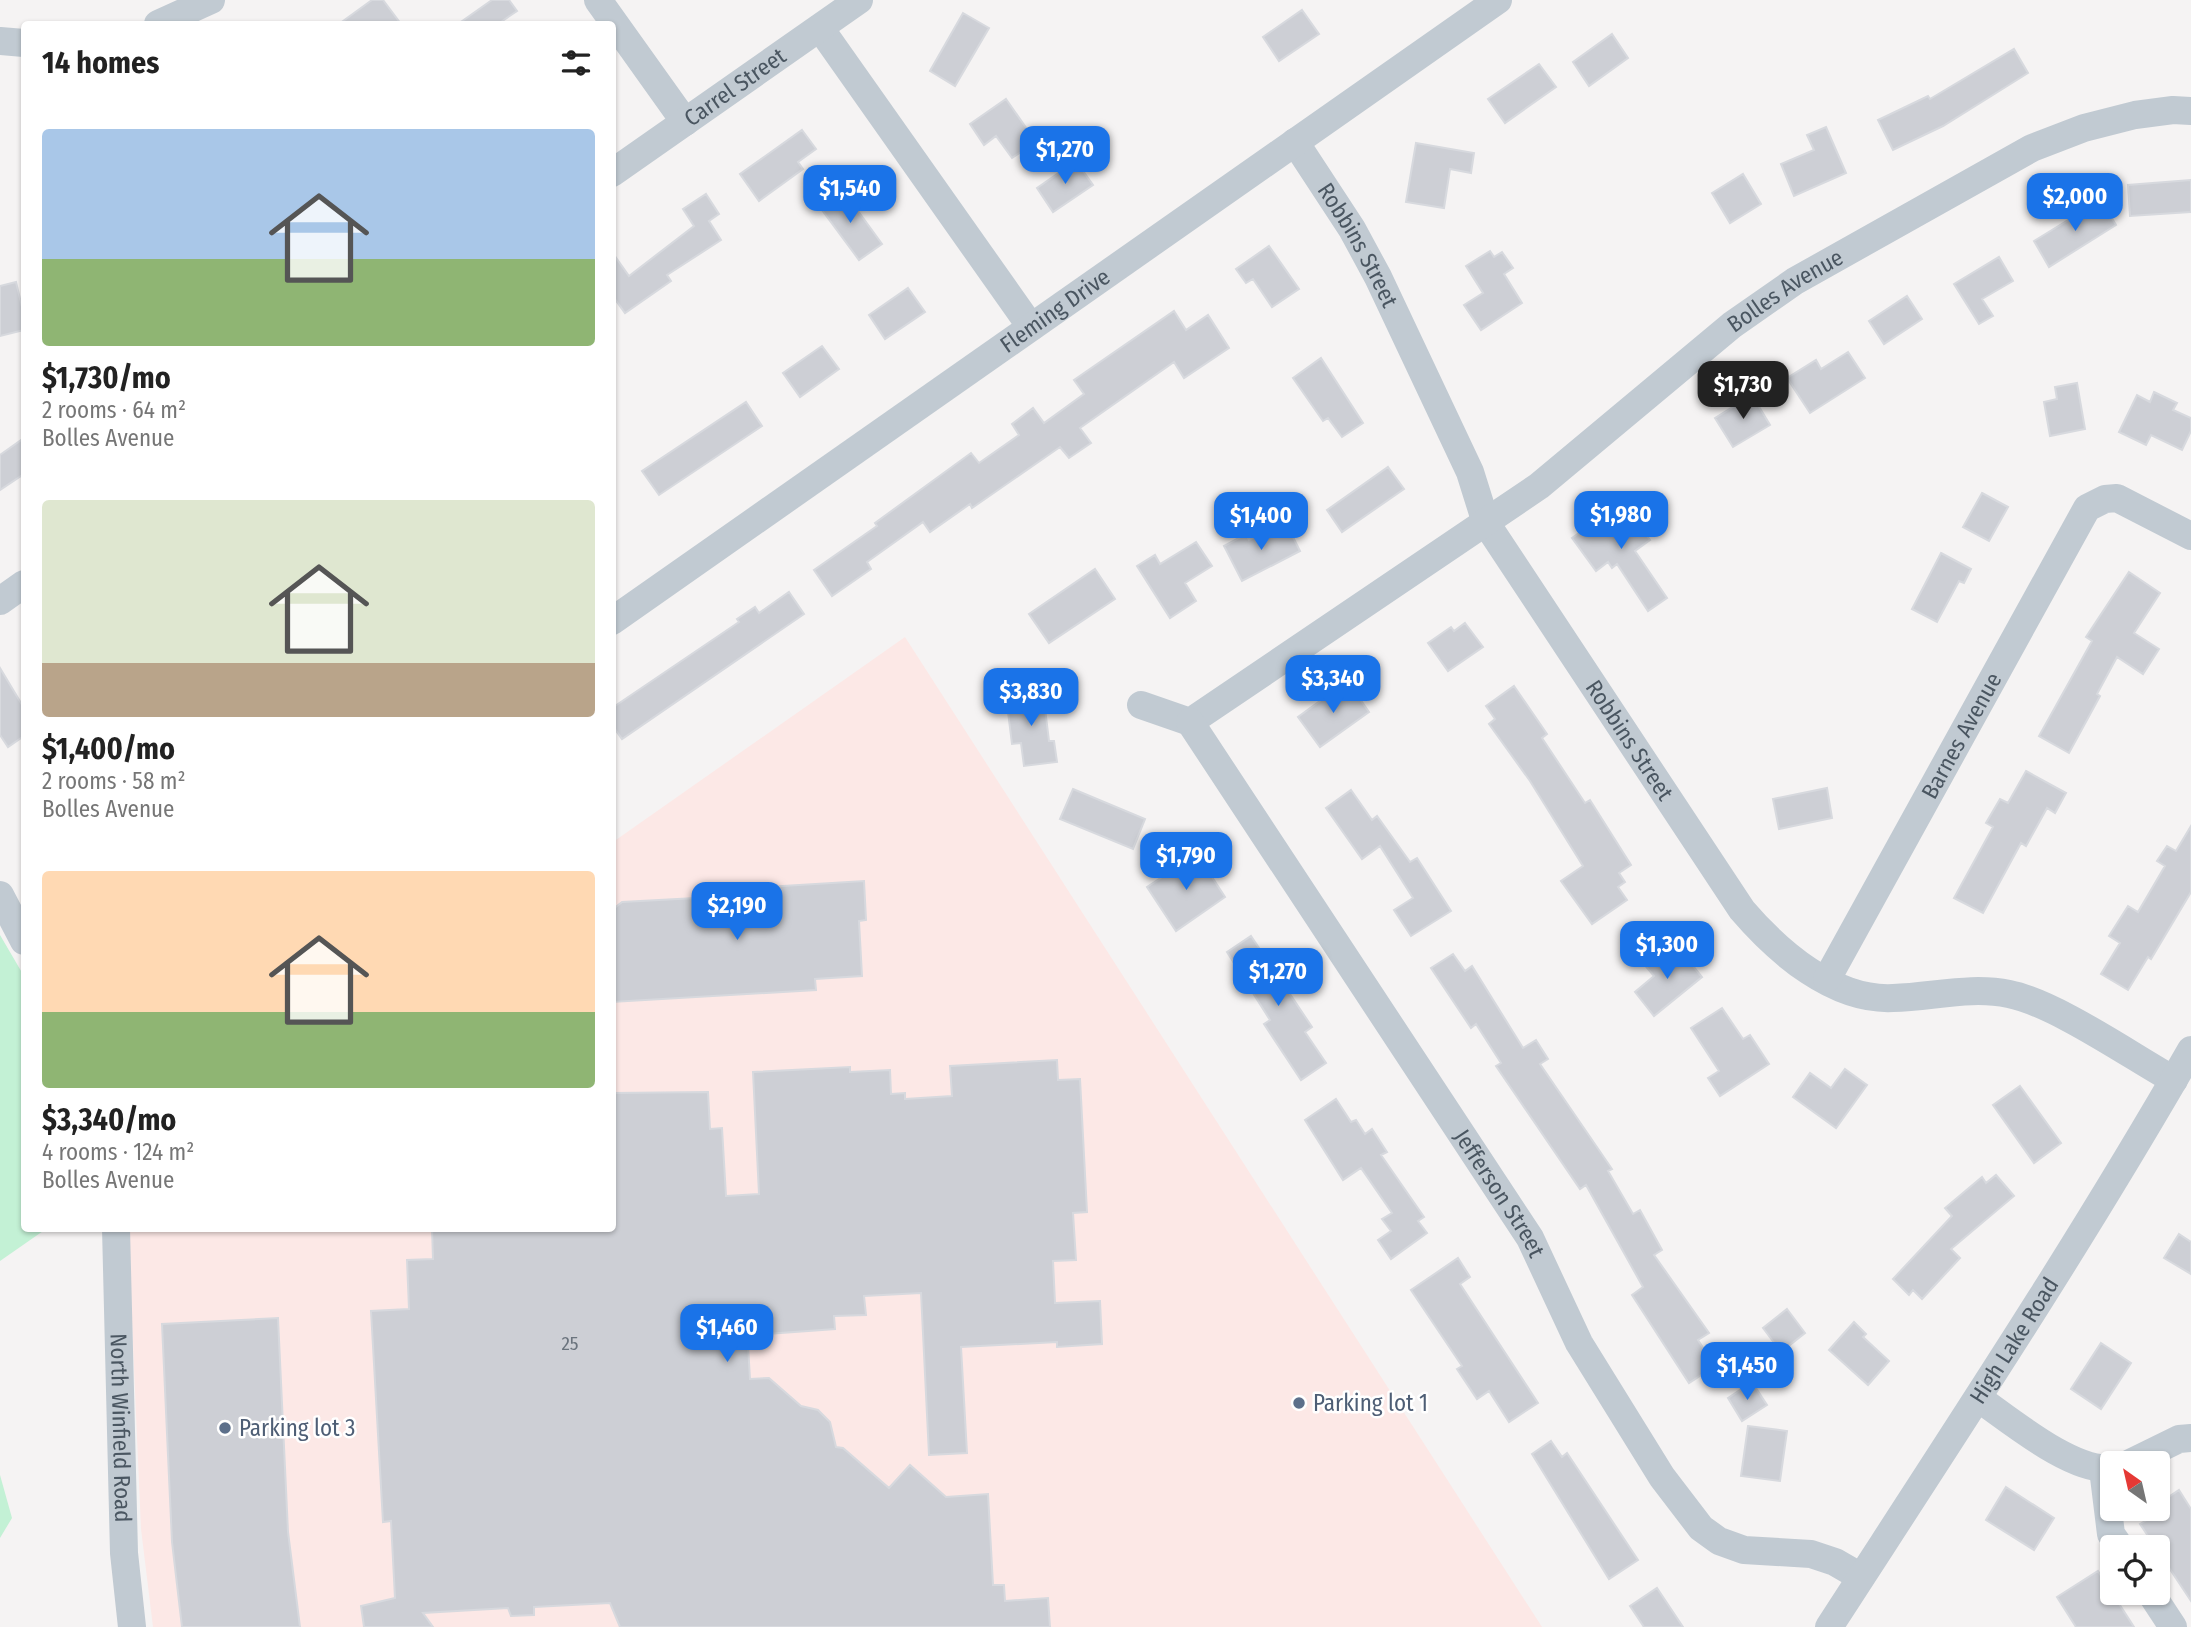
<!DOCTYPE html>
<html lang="en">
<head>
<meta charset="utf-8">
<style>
	:root { --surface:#fff; --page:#f2f2f2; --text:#222; --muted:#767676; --accent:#1a73e8 }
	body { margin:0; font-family:"Fira Sans Condensed",sans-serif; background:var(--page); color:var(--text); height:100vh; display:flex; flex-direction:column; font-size:26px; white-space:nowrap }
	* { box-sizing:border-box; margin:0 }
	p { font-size:23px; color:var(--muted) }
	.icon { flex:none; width:38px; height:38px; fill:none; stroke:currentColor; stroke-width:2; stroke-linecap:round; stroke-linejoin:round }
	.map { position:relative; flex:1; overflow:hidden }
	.details { position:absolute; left:21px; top:21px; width:595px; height:1211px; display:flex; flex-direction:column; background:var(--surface); border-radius:7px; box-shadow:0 2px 5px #0004 }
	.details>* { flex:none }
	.needle { width:46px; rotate:326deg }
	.fabs { position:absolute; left:2100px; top:1451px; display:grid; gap:14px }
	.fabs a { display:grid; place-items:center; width:70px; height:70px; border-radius:7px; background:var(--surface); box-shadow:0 2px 5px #0004; font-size:35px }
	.price { position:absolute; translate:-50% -60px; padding:0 16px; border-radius:14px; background:var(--accent); color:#fff; font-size:23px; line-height:46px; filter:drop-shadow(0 2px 4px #0008) }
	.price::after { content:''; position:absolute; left:50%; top:42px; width:21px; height:16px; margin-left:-10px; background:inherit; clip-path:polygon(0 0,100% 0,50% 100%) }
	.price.active { background:#222; color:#fff }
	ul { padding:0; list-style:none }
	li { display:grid; align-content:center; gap:14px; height:371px; padding:0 21px }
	li span { display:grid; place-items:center; height:217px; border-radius:7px; color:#555 }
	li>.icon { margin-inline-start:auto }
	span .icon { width:126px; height:126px; fill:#fffc; stroke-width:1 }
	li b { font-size:30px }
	h2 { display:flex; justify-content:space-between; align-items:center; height:84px; padding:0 21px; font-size:30px }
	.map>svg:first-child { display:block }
	.medical { fill:#fce8e6 }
	.green { fill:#c3f1d5 }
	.building { fill:#cdcfd5; stroke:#d7d9de; stroke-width:2 }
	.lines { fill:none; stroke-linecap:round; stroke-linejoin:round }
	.minor { stroke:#c1cad2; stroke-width:28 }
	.service-dot { fill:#5c6f8a; stroke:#fff; stroke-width:2.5 }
	.labels { text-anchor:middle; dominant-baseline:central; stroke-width:5; stroke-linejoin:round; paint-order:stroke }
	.number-label { font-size:19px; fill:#6b747e }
	.street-label { font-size:23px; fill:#4a5661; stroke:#fff }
	.service-label { font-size:23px; fill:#4e5e75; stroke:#fff; text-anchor:start }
</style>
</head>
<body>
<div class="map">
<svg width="2191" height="1627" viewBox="0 0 2191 1627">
	<rect width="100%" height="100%" fill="#f5f3f3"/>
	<!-- medical -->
	<path class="medical" d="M905,637L1542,1627H153L141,1529L128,1229L612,1228L613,842Z"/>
	<!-- green -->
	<path class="green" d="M0,935L24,976V1228L46,1229L0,1261Z
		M0,1475L12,1518L0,1538Z"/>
	<!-- building -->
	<path class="building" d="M372,0H383L401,24H339Z
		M492,0H509L517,11L498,24H458Z
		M1302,10L1319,34L1279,61L1263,37Z
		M963,13L989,28L955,86L930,71Z
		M1612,34L1628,58L1589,86L1573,62Z
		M2014,49L2028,73L1943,126L1893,150L1878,120L1928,96L1930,99Z
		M1539,64L1556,87L1505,123L1488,99Z
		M1006,99L1036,142L1012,158L996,136L984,145L970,124Z
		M1826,127L1846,173L1794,196L1781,164L1814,150L1807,135Z
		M802,130L816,149L798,162L803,169L759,201L740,174Z
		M1416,143L1474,153L1471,173L1450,169L1444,208L1406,202Z
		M1076,161L1093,185L1053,212L1037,188Z
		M1743,174L1761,204L1730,223L1712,193Z
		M2191,180V212L2130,216L2128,185Z
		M842,189L882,244L859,260L819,206Z
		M706,194L719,214L709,221L721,240L667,275L671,281L625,313L612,295V252L629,276L694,226L683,209Z
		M2101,200L2116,225L2049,267L2034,241Z
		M1269,246L1299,289L1272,307L1253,279L1246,283L1236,269Z
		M1490,251L1494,257L1502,252L1513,268L1504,274L1522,303L1481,330L1464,305L1483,293L1466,266Z
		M1999,257L2013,281L1982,299L1993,316L1979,324L1954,284Z
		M16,282L24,315V330L0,336V286Z
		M908,288L925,312L885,339L869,315Z
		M1907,296L1922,319L1884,344L1869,321Z
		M1174,311L1186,330L1208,315L1229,348L1184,378L1174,362L1080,428L1091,443L1069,458L1060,447L972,508L970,504L930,532L923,522L867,562L871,569L832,596L814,570L877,526L875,523L971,453L979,463L1019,435L1012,424L1033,408L1044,423L1084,394L1074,380Z
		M822,346L839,369L800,397L783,373Z
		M1848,352L1865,378L1810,413L1787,378L1816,360L1821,369Z
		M1321,358L1363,423L1342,437L1328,418L1323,421L1293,378Z
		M2077,383L2085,429L2050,436L2044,402L2057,399L2055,387Z
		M2154,392L2177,403L2173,410L2191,418V431L2182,450L2151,435L2146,445L2119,432L2137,395L2150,402Z
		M1752,395L1770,425L1733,447L1715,418Z
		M746,402L762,426L659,495L642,471Z
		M24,438V474L0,490V455Z
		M1388,467L1404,489L1342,532L1327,510Z
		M1982,493L2008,507L1989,541L1963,527Z
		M1619,498L1650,540L1635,551L1667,598L1648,611L1617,564L1612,568L1608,562L1596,571L1572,538L1607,513L1604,509Z
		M1288,527L1300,551L1242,581L1224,546L1246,534L1249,540L1268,530L1271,536Z
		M1196,542L1212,566L1185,583L1196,601L1170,618L1137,566L1155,555L1160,564Z
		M1941,553L1971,569L1964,583L1959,581L1937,622L1912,609Z
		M1095,569L1115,599L1049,643L1029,614Z
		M2129,572L2160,593L2134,633L2159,649L2143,674L2117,657L2097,694L2100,696L2069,753L2039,736L2092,641L2086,637Z
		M789,592L804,614L622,739L612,725V708L739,622L737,619L755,607L759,613Z
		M1465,623L1483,647L1448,671L1428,643L1451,627L1454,631Z
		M0,668L24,708V736L8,747L0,735Z
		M1351,686L1369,712L1320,747L1298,717L1335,690L1338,695Z
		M1514,686L1547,734L1542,738L1585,803L1590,800L1631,865L1619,873L1625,882L1618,887L1627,900L1592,924L1561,881L1583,866L1530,781L1489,724L1495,719L1486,706Z
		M1043,692L1049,741H1054L1057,762L1024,766L1021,743L1012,744L1006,696Z
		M2026,771L2066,793L2055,813L2047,808L2026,846L2021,843L1983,913L1954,898L1993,827L1986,823L2000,799L2008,803Z
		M1827,788L1832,818L1779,829L1773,799Z
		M1073,789L1145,819L1133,849L1060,819Z
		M1351,790L1372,820L1377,816L1410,862L1417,858L1451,911L1411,936L1394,910L1413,898L1380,846L1362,859L1326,808Z
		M2191,826V892L2151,959L2148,957L2128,990L2101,974L2120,943L2109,936L2128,906L2138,912L2165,866L2157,861L2167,846L2176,851Z
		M1197,854L1225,897L1176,931L1147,887Z
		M864,881L866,920L859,921L862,976L815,979L816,990L612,1002V910L622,902L751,895L750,888Z
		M1251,936L1312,1027L1305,1032L1326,1063L1301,1080L1264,1024L1270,1020L1227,952Z
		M1660,950L1669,961L1681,951L1702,977L1654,1016L1635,992L1654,976L1643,963Z
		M1453,954L1465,971L1472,966L1523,1048L1536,1040L1548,1059L1540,1064L1612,1169L1608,1171L1633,1214L1640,1210L1662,1250L1654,1255L1709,1333L1698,1340L1715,1366L1689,1383L1632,1295L1643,1287L1586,1185L1580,1189L1496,1066L1501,1063L1476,1024L1471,1028L1431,968Z
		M1722,1008L1743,1039L1750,1035L1769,1064L1720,1096L1708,1078L1719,1071L1691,1028Z
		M1057,1060L1058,1080L1080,1079L1087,1212L1073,1213L1076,1260L1053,1261L1055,1303L1100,1301L1102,1344L1057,1347V1342L961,1347L967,1453L929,1455L921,1293L864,1296L866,1315L834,1316L835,1329L767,1334V1344L748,1345L750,1379L769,1378L801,1406L818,1410L830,1422L836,1447L843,1448L889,1488L910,1465L946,1497L988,1494L993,1585H1004L1005,1601L1048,1598L1050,1627H620L610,1603L534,1607V1615L511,1616L508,1608L423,1613L433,1627H364L361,1606L395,1598L391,1521L383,1522L371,1311L409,1309L407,1260L433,1259L432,1228H612V1093L708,1092L710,1129L722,1128L726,1196L759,1194L753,1072L850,1067V1072L890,1070L891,1094L905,1093V1099L952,1096L950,1066Z
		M1845,1069L1867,1085L1836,1128L1793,1097L1810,1073L1831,1088Z
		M2020,1086L2061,1143L2034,1163L1993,1105Z
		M1336,1099L1351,1122L1356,1120L1365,1134L1372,1129L1387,1152L1381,1155L1424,1217L1418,1221L1427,1233L1391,1259L1378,1240L1391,1231L1382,1219L1392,1213L1361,1168L1343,1180L1305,1120Z
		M1996,1175L2014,1196L1951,1249L1960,1258L1922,1299L1913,1290L1909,1295L1893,1279L1952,1216L1945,1208L1982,1177L1986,1183Z
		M2179,1234L2191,1242V1274L2164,1258Z
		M1458,1258L1470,1277L1460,1284L1538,1403L1509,1422L1489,1391L1477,1399L1457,1369L1462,1366L1411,1290Z
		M1787,1309L1805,1333L1781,1352L1763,1328Z
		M278,1318L288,1532L300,1627H182L172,1542L162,1324Z
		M1854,1322L1866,1334L1863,1337L1889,1361L1868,1385L1829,1350Z
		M2101,1343L2131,1363L2101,1409L2071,1389Z
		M1752,1382L1767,1405L1742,1421L1728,1398Z
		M1748,1426L1787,1431L1780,1481L1741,1476Z
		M1551,1441L1562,1457L1567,1453L1638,1560L1609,1579L1532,1454Z
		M2006,1487L2054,1518L2034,1550L1986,1520Z
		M2179,1490L2191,1509V1601L2140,1524L2155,1515L2151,1509L2158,1508V1504Z
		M2098,1571L2134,1627H2076L2057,1597Z
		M1657,1588L1683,1627H1644L1630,1606Z"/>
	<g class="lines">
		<!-- minor -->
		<g class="minor">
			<path d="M598,0L685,122"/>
			<path d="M158,24L211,0"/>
			<path d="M820,28L1031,327"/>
			<path d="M0,41L24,43"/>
			<path id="s1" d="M1295,142L1352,229L1378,277L1470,472L1486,523L1742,910C1778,952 1834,1001 1893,998C1933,997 1970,986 2009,994C2055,1003 2131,1056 2174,1080"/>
			<path id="s2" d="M612,173L859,0"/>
			<path d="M0,601L24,584"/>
			<path id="s3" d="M612,621L1498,0"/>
			<path id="s4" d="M1141,705L1190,722L1539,486L1732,325L1795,281L2032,148L2084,128L2135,115L2173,110L2191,111"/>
			<path id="s5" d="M1190,722L1530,1238L1579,1343L1662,1477L1701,1528L1719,1541L1744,1550L1811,1554L1835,1562L1861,1577"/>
			<path d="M0,895L24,941"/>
			<path id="s6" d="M1827,979L2087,508L2105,499L2117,498L2191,536"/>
			<path id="s7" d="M116,1228L124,1553L132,1627"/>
			<path d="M1978,1398C2010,1420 2073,1473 2112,1468"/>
			<path d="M2130,1463L2179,1439L2191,1438"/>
			<path d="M2103,1469L2111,1534L2120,1547"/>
			<path d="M2150,1592L2173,1627"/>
			<path id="s8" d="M1829,1627C1952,1437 2078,1247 2191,1050"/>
		</g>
	</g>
	<!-- markers -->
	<g class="service-dot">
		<circle cx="1299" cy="1403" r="7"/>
		<circle cx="225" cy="1428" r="7"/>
	</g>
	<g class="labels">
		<!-- number labels -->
		<g class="number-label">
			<text x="570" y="1343">25</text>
		</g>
		<!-- street labels -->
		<g class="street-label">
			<text stroke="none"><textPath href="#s2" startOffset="150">Carrel Street</textPath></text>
			<text stroke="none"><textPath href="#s1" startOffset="121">Robbins Street</textPath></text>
			<text stroke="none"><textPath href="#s4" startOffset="788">Bolles Avenue</textPath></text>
			<text stroke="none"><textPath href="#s3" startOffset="541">Fleming Drive</textPath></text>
			<text stroke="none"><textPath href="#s6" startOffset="278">Barnes Avenue</textPath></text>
			<text stroke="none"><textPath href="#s1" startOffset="688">Robbins Street</textPath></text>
			<text stroke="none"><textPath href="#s5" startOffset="564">Jefferson Street</textPath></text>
			<text stroke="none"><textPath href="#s8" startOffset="341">High Lake Road</textPath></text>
			<text stroke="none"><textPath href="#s7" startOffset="200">North Winfield Road</textPath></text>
		</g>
		<!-- service labels -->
		<g class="service-label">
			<text x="1313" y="1403">Parking lot 1</text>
			<text x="239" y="1428">Parking lot 3</text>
		</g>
	</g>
</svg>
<div class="fabs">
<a><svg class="needle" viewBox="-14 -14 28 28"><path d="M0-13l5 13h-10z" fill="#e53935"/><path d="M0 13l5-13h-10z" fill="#767676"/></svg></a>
<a><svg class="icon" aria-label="locate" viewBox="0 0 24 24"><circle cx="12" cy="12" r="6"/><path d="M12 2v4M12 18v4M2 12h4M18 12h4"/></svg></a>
</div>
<b class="price" style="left:1065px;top:186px">$1,270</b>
<b class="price" style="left:850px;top:225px">$1,540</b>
<b class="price" style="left:2075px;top:233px">$2,000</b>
<b class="price active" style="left:1743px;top:421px">$1,730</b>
<b class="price" style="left:1621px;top:551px">$1,980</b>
<b class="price" style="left:1261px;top:552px">$1,400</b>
<b class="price" style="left:1333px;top:715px">$3,340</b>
<b class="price" style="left:1031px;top:728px">$3,830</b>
<b class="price" style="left:1186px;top:892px">$1,790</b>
<b class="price" style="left:737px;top:942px">$2,190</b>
<b class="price" style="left:1667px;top:981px">$1,300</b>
<b class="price" style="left:1278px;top:1008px">$1,270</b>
<b class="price" style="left:727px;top:1364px">$1,460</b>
<b class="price" style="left:1747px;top:1402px">$1,450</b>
<section class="details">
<h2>14 homes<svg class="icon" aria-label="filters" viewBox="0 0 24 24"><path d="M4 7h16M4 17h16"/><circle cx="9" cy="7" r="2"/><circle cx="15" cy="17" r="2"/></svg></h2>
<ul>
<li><span style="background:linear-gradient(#a9c7e8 60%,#8fb573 0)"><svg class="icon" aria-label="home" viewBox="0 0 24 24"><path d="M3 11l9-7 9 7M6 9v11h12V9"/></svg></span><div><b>$1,730/mo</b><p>2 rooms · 64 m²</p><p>Bolles Avenue</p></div></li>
<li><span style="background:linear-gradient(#dfe7d0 75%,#b9a48a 0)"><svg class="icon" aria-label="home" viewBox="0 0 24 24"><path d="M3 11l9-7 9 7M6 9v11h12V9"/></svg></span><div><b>$1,400/mo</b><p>2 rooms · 58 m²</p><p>Bolles Avenue</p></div></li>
<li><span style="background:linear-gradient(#ffd9b3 65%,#8fb573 0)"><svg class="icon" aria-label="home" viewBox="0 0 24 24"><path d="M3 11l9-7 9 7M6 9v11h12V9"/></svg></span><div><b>$3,340/mo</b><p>4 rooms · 124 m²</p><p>Bolles Avenue</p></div></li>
</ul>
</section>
</div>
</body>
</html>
